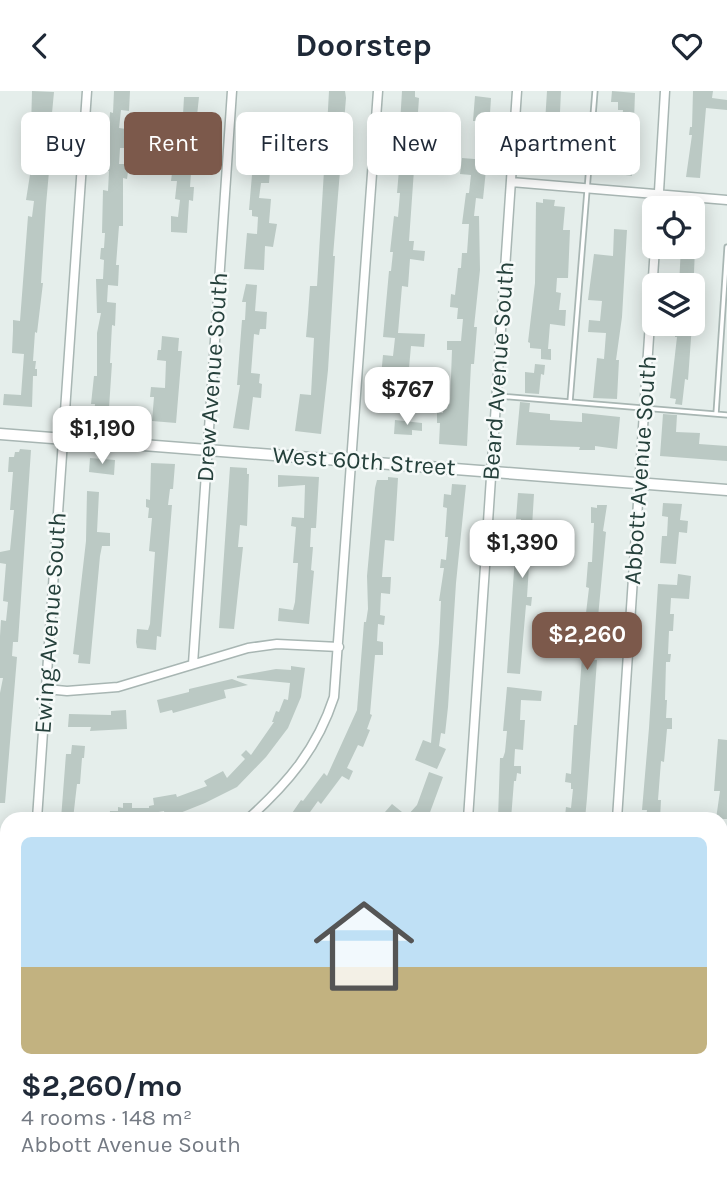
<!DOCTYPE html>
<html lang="en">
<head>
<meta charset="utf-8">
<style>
	:root { --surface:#fff; --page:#f2f2f3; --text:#1f2937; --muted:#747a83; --line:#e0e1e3; --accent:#7c594b }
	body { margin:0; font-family:Karla,sans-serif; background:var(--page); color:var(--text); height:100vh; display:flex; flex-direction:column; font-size:26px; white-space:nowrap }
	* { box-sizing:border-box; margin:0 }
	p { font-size:23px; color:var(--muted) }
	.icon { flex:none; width:38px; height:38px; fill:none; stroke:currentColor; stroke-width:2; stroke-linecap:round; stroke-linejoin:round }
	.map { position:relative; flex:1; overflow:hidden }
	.panel { position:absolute; left:0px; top:721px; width:728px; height:385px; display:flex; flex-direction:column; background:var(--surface); border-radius:21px 21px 0 0; box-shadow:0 4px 18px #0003 }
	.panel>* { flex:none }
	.top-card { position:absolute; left:21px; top:21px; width:686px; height:63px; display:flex; gap:14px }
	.controls { position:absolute; left:642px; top:105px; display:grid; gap:14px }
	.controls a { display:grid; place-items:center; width:63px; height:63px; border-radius:10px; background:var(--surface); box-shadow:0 4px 18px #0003; font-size:35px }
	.price { position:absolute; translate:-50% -60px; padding:0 16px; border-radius:14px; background:#fff; color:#222; font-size:23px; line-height:46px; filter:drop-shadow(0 2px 4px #0008) }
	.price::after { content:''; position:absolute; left:50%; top:42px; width:21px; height:16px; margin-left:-10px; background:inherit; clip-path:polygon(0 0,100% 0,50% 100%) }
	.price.current { background:var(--accent); color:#fff }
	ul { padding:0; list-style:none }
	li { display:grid; align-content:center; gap:14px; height:371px; padding:0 21px }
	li+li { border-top:2px solid var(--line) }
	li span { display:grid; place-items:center; height:217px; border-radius:10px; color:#555 }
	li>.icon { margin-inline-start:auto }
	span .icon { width:126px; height:126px; fill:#fffc; stroke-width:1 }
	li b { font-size:30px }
	.chip { padding:0 24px; border-radius:10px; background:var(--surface); box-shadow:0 4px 18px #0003; font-size:24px; line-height:63px }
	.chip.current { background:var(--accent); color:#fff }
	header { display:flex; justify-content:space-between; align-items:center; height:91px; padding:0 21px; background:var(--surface); font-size:32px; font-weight:700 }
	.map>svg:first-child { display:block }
	.park { fill:url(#park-crowns) }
	.garden { fill:#bfdecb }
	.building { fill:#bbc9c4 }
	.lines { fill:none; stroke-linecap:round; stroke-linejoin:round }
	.service-casing { stroke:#a8b6b3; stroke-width:7 }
	.minor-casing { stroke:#a8b6b3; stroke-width:11 }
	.tertiary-casing { stroke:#a8b6b3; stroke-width:13 }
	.motorway-casing { stroke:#c2cac8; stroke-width:18 }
	.service { stroke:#fff; stroke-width:3.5 }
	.minor { stroke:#fff; stroke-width:8 }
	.tertiary { stroke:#fff; stroke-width:10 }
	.motorway { stroke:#316b65; stroke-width:14 }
	.labels { text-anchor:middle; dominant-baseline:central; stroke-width:5; stroke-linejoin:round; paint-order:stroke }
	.street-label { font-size:24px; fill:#25403b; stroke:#f6faf9 }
</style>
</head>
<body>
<header><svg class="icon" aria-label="back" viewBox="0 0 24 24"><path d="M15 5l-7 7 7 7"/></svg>Doorstep<svg class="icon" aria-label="heart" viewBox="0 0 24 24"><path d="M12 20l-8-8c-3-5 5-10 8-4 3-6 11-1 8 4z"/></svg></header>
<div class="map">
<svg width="727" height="1106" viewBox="0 0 727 1106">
	<defs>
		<pattern id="park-crowns" width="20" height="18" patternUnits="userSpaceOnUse" patternTransform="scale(1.75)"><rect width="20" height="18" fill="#bfdecb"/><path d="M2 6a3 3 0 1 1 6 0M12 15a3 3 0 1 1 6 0" fill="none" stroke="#a4c0af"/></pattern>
	</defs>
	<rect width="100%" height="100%" fill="#e5eeeb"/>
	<!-- park -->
	<path class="park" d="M318,1099H483L474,1106H318Z"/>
	<!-- garden -->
	<path class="garden" d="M329,1099H404L403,1106H329Z"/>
	<!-- building -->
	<path class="building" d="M32,0L54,1L52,22H50L49,58H51L46,114L41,192H43L37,242L35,241L33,270H36L35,278H37V285H33L32,316L3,314L4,303L21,304L24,263L12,262L13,239V229L20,230L28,125L32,126L34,110L26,109L32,71H28L29,47L24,46L25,38H31Z
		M114,0H130L129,20L121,19L119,37L126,38L124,57H120L119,73H129L127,88L123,87V135H119L116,174H119L118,195L108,194L107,211L116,212L115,235L112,234L110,272H112L109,317H117V327L94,326L95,313H91L94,285H97V242L101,222H97L96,188H103L104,169L100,168L101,157H104L105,142H102L103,99L108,100L109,80L106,79L110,21L113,22Z
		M329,0H345L346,7L333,165H335L328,279L321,343L295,340L300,303L311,304L314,247L306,246L308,223L310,195H317L325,63H323L324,54H326Z
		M402,0H415V6L419,7L409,150H414L413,159L425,160L424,170L410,168L408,196L402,195L398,242L425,243L424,256L411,255L409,277H406L405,285L396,284L395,308L379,307L383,264L393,265L395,247L383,246L389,180H391L393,161H390L394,125L398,126L400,102H397L400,67L398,66Z
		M547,0H561L560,21L571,22L567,63H574L573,76L545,75L546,71H542L547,47H544Z
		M612,0L635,2L632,85L593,79L595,51L603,52L601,70L616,72V56H620L623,19H618V11H611Z
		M693,0H713L712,7L727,9V19L706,17L700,87L686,86L692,44H689L690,36H692Z
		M475,5L491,7L488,54L475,53L477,30H473Z
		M184,6H199L196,34H199L196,82H191L190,96H194L193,110L189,109L187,142L171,141V125L178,126L180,109L175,108L177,90H171L172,82H174L175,67L182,68L186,24H183Z
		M256,25L271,27L268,52L254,48Z
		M462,67L487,69L483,108L476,107L474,125H479L480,179L474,236H477L474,273H471L467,355L439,353L440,332H437V322H443V318H447L448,312L450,313L452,259H447V250H461L463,228H457L458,217L450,216L451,203L455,204L458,177H461L462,162H467L468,148L469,133H462L466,102H469L471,84L460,83Z
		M253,72L266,73V80H270L269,92H261L259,107L271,108L269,132L277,133L273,156L265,155L264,179L244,178L247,142L257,143L258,126L252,125V119H249Z
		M543,108L555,109L554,115L565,116L563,139H570L568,187H557L556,201L561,202L559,219H566L565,235L550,233L548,258H551V269L541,268V258L530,257V252L528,251L535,192L536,111L543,112Z
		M614,138L627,139L622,226L616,269H619L617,308L593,307L597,267L604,268L606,242L588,241L589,229L600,230L602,210L588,209L594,163L613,165Z
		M681,156H695L694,182H692L691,194H679Z
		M246,193L257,194L255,220L267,221L266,238H260L259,244L254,243L251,282L260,283L259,292L262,293L261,307L253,306L249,339L233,337L240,294H237L242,229H245L246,211H242Z
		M675,233H692L688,289L685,288L682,314L675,313L676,308L670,307L677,246H675Z
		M162,245L179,247L178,260H182L176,332L152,330L154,306H150L151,296L165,297L166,270L157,269L158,259H161Z
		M535,273L545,274L544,284L541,283L539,303L525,302V281L534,282Z
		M520,311L530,312L529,321L550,323V329L582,331V322L620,326L617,358L595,355V359H579L580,356L516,354Z
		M663,323L677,324L676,341L700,342L699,353L727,355V370L660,365Z
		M395,329L422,332V340L412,339V344L394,343Z
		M20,358L31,359L18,551H13L12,565L17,566L5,712H0V602L3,587H0V545L1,529L6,530L8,511L3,510L6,473L0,472V461L10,459L14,419H10L13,381H8L9,366H14L15,361H19Z
		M90,367L115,369L114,384L89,381Z
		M151,372L175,373L173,398H170L168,414H172L170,439L161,546L157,545L156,559L137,557L136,551L137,538L148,539L150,533L155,461L149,460L152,427H148L149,417L146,416V408L150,409Z
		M230,376L247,377V383H249L247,435L240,434L238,456H243L234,538L219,537Z
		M278,384L319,386L316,437H311L310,456H313L311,479L314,480L309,533L278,530L279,517L293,519L295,511L298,472H293L296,436L291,435L292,426L304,427L305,394L278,396Z
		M388,386L398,387L396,420L394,450L385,449L382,486H391L390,503L381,502L380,524L385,525L384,534L378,533L377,550L383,551V564H375L370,623L372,624L367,638L370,639L363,656L358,654L347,677L353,680L349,689L342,685L321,713L318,710L305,728H288L301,709L303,710L324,682L327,685L357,619L364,531H366L368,518L367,485L375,397L377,389H388Z
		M452,393L466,394L456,492L448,616L445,643L441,642L439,655L446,658L437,678L415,669L423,649L431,652L439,552L441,510H439L444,477H440L441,468L446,469L448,446H445L447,417L443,416L444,403L451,404Z
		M87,400L99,401L97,441L110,442V455H102L100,465L90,573L78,572L79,564L73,563L86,450Z
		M518,402L534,403L532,436L540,437L538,460L530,459L527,506H532L531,515L526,514L520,583L507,582L515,465H518L521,428H516Z
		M663,412L682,413L680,429L688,430L687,442L679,441L676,473L660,472L662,445H667L668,426L662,425Z
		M597,414H607L603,440L606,441L594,569H597L587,707L585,728H571V726L565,725L566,716L571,717L573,698H571V692L565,691L566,682L571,683L574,634H577L582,566H578L579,558H573L574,550H579L581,521L586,522L589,497L586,496L588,471H592L594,432H591V416L597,417Z
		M678,483L691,485L689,508L671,507L670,523H674L673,540H669L668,563H671L670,571H666L665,609H667L666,627H672V638H667L664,671L661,670L658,709H661L660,728H646L647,719H642L649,637L658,493L677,494Z
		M291,575L305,577L301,606L288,637L266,666L237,696L205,712L180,722V723L165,726L164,720L142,724V728H109L110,720H118V716L123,717V712H132V717H149V715L154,714L153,707L176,703L177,706L207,695L204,690L223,680L227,687L245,668L241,664L246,659L251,664L274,631H272L276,620L279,621L284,608L288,609L290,592L237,587V585L276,578L291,579Z
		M232,588L248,594L224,599L226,607L173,622L172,619L160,622L157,609L189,601V598Z
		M507,596L542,600L541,610L521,609L520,629H525L523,659L515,658L514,675H521V683L517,682L516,690H514L511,728H498L500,667H503L505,661L507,640H503Z
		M126,619L127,638L90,640L91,636H68L69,623L111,624V620Z
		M718,648L727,649V728H716L720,700H714Z
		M72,654L85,655L84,667H82L80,693H77L73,728H61L66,663H71Z
		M429,681L443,686L429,724L425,728H393L385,721L392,713L407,725L417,714Z"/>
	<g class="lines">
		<!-- service casing -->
		<g class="service-casing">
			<path id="service" d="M498,305L727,324
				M570,311L595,0
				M716,323L727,156
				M721,1086L727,1085"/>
		</g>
		<!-- minor casing -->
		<g class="minor-casing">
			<path id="minor" d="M511,91L727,109
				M658,117L665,0
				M193,573L232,0
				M46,598L67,600L118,596L248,557L277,553L339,556
				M37,728L87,0
				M248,728C288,692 317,658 334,606L378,0
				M468,728L517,0
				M617,728L655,156
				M721,973L727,972
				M36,1106L38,1099
				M175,1106V1099
				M309,1106V1099"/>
		</g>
		<!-- tertiary casing -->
		<g class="tertiary-casing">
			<path id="tertiary" d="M0,343L727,399"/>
		</g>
		<!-- motorway casing -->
		<g class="motorway-casing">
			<path id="motorway" d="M721,995L727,993
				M721,1007L727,1006
				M721,1030L727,1028
				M520,1106L529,1099
				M564,1106L574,1099"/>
		</g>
		<!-- service -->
		<use href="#service" class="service"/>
		<!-- minor -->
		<use href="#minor" class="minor"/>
		<!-- tertiary -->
		<use href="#tertiary" class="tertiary"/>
		<!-- motorway -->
		<use href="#motorway" class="motorway"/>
	</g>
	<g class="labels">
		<!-- street labels -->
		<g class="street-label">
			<text transform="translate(498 280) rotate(-86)">Beard Avenue South</text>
			<text transform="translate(212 286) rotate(-86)">Drew Avenue South</text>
			<text transform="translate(364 370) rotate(4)">West 60th Street</text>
			<text transform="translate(640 379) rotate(-86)">Abbott Avenue South</text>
			<text transform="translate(50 532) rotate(-86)">Ewing Avenue South</text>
		</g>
	</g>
</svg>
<div class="controls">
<a><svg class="icon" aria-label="locate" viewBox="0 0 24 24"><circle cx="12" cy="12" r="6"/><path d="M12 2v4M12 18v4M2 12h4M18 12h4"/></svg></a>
<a><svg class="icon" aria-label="layers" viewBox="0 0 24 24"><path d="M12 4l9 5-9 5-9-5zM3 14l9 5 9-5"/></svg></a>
</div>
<b class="price" style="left:407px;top:336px">$767</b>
<b class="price" style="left:102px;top:375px">$1,190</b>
<b class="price" style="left:522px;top:489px">$1,390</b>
<b class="price current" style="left:587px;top:581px">$2,260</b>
<div class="top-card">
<a class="chip">Buy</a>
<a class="chip current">Rent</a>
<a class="chip">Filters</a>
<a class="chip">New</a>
<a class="chip">Apartment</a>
</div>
<section class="panel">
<ul>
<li><span style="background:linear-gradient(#bfe0f5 60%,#c2b280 0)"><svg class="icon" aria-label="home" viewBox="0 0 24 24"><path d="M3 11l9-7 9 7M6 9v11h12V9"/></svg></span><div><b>$2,260/mo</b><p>4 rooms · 148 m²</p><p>Abbott Avenue South</p></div></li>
</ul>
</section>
</div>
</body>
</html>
